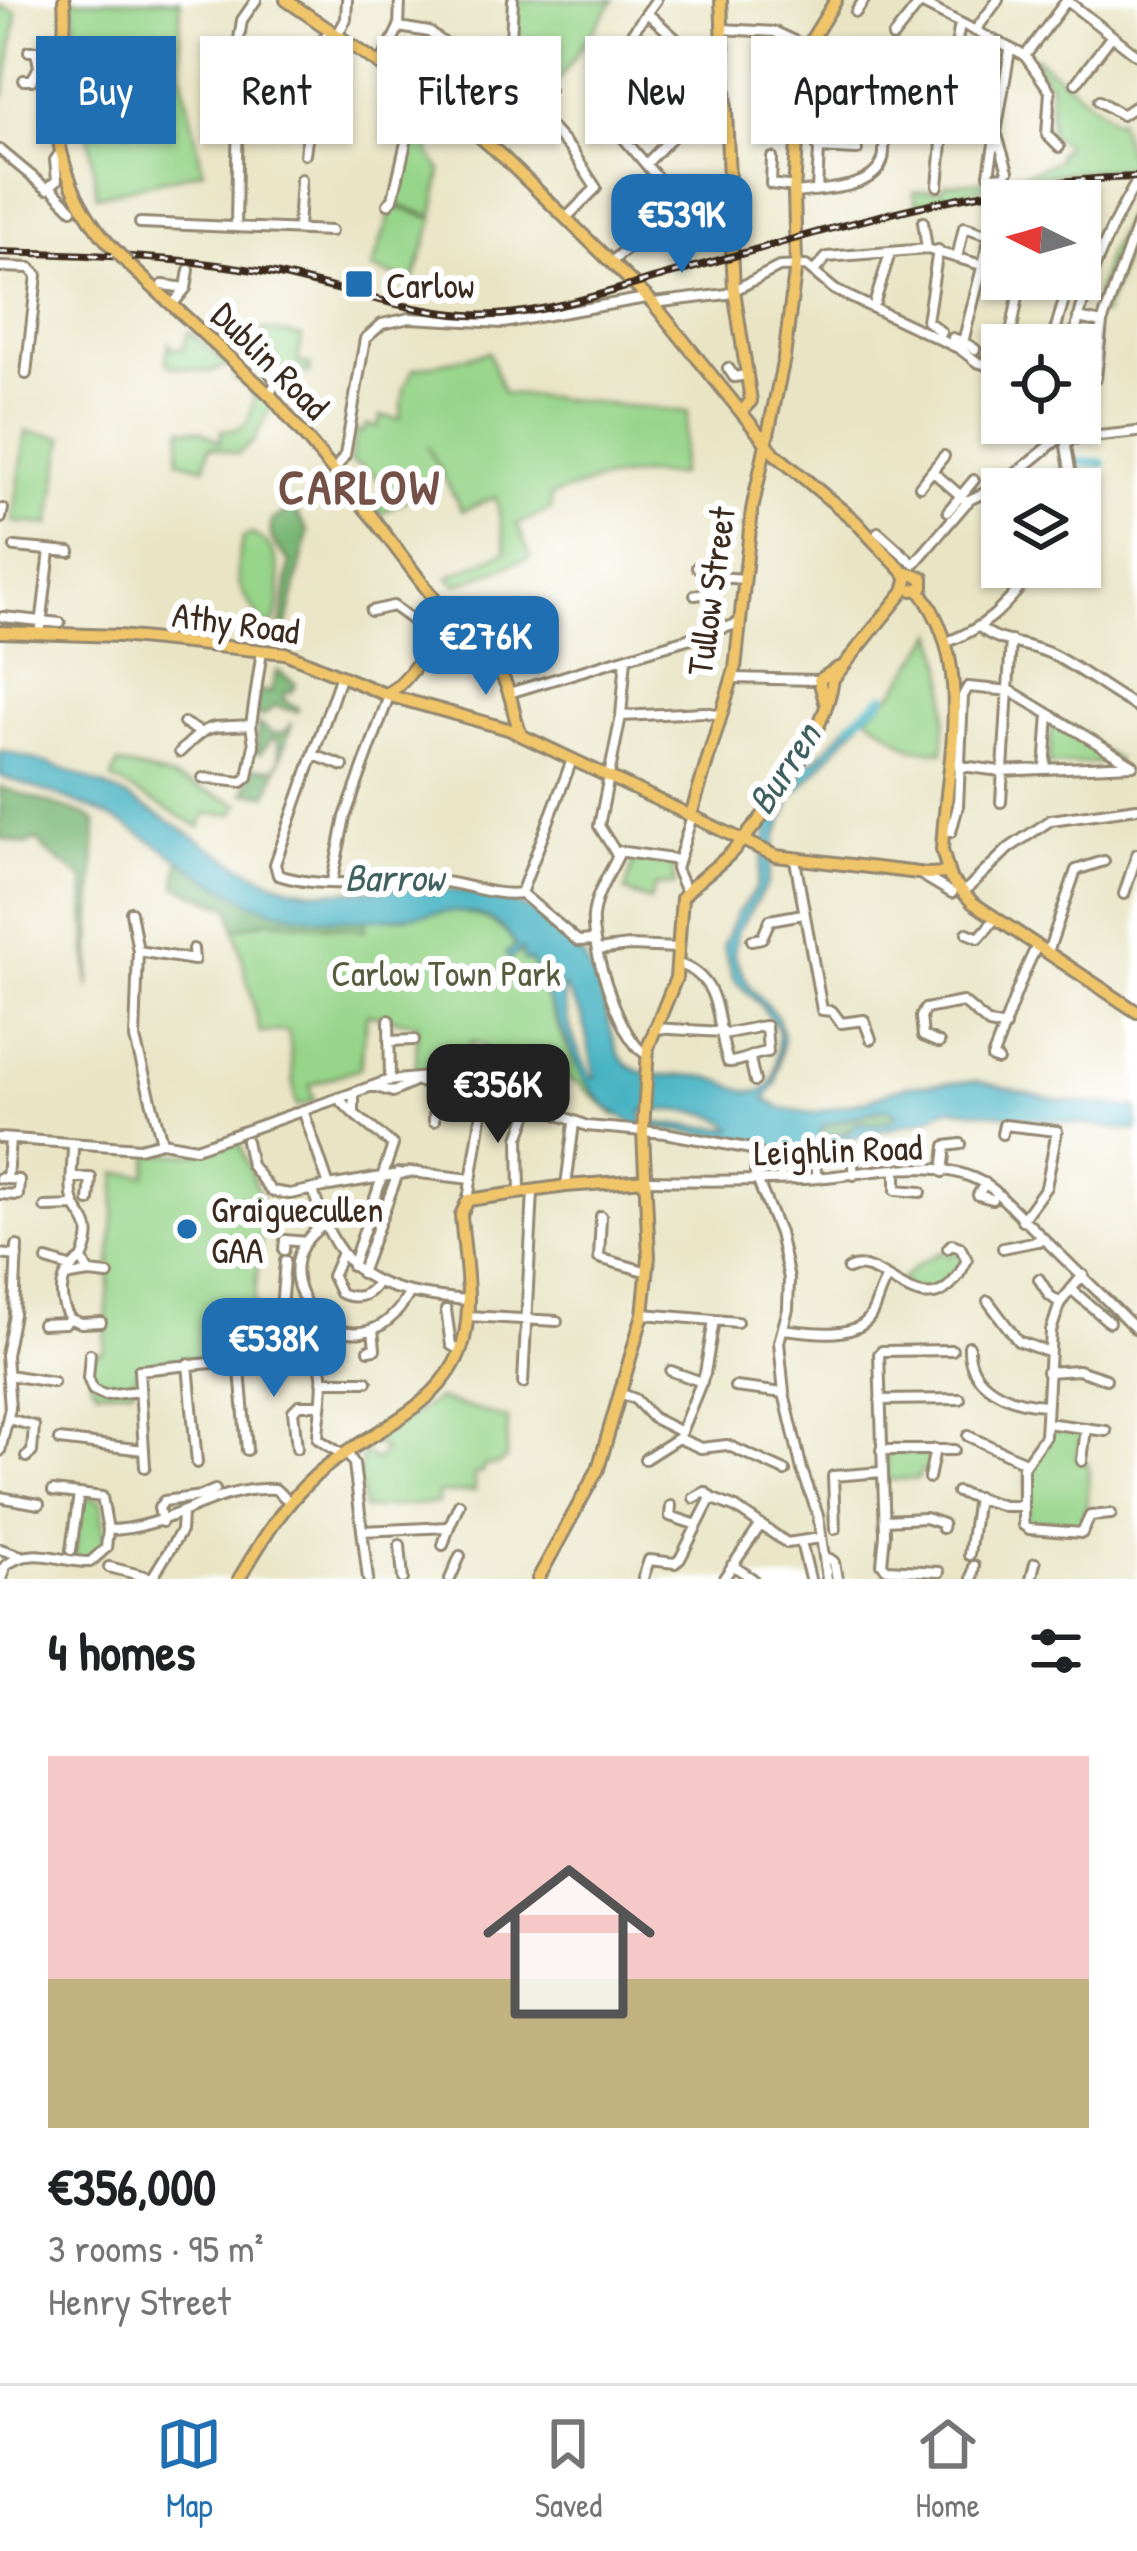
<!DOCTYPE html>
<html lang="en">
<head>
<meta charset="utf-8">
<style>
	:root { --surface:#fff; --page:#f2f2f2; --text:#202124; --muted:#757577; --line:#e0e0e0; --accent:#1f6fb2 }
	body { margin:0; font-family:"Patrick Hand",sans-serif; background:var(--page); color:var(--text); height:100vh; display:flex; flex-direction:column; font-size:45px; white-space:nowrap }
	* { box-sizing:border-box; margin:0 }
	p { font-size:39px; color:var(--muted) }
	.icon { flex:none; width:66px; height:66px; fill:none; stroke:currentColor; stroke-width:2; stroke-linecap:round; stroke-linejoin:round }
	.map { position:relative; height:1579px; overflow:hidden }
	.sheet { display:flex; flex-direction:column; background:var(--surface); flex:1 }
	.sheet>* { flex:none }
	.top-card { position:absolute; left:36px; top:36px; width:1065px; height:108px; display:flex; gap:24px }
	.needle { width:78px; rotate:275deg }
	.controls { position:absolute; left:981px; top:180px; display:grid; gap:24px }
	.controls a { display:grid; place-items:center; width:120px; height:120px; border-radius:0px; background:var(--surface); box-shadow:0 3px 9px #0004; font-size:60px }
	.price { position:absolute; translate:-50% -102px; padding:0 27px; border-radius:24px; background:var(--accent); color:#fff; font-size:39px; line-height:78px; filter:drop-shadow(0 3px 6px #0008) }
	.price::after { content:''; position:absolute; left:50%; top:72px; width:36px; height:27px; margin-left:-18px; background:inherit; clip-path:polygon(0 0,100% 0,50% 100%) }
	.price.on { background:#222; color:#fff }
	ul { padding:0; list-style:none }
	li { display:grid; align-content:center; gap:24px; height:636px; padding:0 48px }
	li span { display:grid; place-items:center; height:372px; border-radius:0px; color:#555 }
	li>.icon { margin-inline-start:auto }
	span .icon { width:216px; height:216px; fill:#fffc; stroke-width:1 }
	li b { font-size:51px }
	h2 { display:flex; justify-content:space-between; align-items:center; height:144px; padding:0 48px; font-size:51px }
	.pill { padding:0 42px; border-radius:0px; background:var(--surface); box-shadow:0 3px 9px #0004; font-size:42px; line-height:108px }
	.pill.on { background:var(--accent); color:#fff }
	.tabs { display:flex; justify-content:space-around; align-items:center; height:168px; border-top:3px solid var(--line); background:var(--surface); font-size:33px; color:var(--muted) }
	.tabs a { display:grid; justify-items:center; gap:6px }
	.tabs .on { color:var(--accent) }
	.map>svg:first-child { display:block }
	.green { fill:#96d489; stroke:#687f54; stroke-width:3 }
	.forest { fill:#78b675; stroke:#5a704a; stroke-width:3 }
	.water { fill:#47b3c3; stroke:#416e70; stroke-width:3; fill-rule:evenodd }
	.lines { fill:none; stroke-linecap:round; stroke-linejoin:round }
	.river { stroke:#47b3c3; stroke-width:9 }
	.minor-casing { stroke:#928771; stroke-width:14 }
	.major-casing { stroke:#928771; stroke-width:16 }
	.minor { stroke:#fff; stroke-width:8 }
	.major { stroke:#f0c469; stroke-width:10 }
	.rail-casing { stroke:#3b2a1e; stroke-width:8 }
	.rail { stroke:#fff; stroke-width:3; stroke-dasharray:9; stroke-linecap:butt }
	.major-bridge-casing { stroke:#928771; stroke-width:16; stroke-linecap:butt }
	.major-bridge { stroke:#f0c469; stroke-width:10 }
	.poi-dot { fill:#1f6fb2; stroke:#fff; stroke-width:4.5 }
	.labels { text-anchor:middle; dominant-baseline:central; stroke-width:12; stroke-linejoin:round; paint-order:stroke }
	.poi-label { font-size:36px; fill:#3b2a1e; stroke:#fff; text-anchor:start }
	.street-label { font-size:36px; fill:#3b2a1e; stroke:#fff }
	.park-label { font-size:36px; fill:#565d3e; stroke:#fff }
	.water-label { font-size:39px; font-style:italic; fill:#406160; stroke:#fff }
	.district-label { font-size:48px; font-weight:bold; letter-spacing:3px; fill:#745047; stroke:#fff }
</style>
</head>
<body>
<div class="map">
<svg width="1137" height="1579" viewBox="0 0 1137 1579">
	<rect width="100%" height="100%" fill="#fff"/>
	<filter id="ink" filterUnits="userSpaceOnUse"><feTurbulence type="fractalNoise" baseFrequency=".00833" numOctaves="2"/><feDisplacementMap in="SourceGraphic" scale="24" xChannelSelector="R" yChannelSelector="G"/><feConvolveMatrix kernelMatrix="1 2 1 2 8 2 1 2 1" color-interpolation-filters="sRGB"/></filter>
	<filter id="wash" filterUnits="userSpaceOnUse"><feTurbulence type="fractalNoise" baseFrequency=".004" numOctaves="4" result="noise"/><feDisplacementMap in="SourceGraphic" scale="48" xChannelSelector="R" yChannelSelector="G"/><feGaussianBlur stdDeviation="2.7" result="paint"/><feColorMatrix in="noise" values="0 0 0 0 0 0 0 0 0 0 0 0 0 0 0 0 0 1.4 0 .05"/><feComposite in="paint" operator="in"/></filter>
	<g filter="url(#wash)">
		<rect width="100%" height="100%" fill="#e9e4c4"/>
		<!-- green -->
		<path class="green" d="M71,0H180L181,71L203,171L97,196L81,77L71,75L73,28L76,24Z
			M516,0H614L545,100L520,79L522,71L513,66Z
			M0,6L17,12L5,94L0,103Z
			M1035,57L1114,121L1118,119L1132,168C1058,169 987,186 916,204L914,192L943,189L946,184C988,181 1021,180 1059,159L1057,154L1064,148L1063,142L1050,136V84L1032,60Z
			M618,61L632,75L633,100L613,120C590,99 595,80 618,61Z
			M418,109H426L435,116L429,152L441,171L433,216L394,204Z
			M1137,194V220L1104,314L1091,315L1106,259Z
			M393,206L434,219L413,282L372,269Z
			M262,329L302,337L298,362L310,365V373L255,365Z
			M189,331L229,366L209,372L170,366L166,362L169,343L172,348L183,349Z
			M489,352L503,393L688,412L679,475L642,474L597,481L551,496V510L517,524L531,557L457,585L448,577L506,551L496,497L462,511L427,445L442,476L405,490V501L373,518L386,494C378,475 369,469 350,462L356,431L364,432L366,425L378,427L380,416L400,419L404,389L413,369Z
			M236,369L272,405L253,442L237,454L210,446L205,467L178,460L182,428L200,430L220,442L222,430H235L248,422L254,398L248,387L234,379Z
			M26,432L64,437L50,525L13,522Z
			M251,534C286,546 282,594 275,623L265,626C240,590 230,582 243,538Z
			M935,633C950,673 947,710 943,752L911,748L867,716L894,692Z
			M1052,721L1118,760L1117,762L1049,765Z
			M118,764L172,778L240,804L233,814H205L200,827L112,779Z
			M635,856L672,862L675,885L654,886L650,901L625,892Z
			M435,910C471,911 504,918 519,953L522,948L531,961C555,1013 570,1080 618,1114L616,1116L578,1083L524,1061L518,1074L480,1059L485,1046L472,1041L461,1076L416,1074L417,1024L367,1014L360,1068L310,1085L314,1101L297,1106C291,1080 293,1056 288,1031L260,1033L235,929L269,920L364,930L365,918Z
			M238,1140L264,1207L249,1354L199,1359L185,1357L190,1361L141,1367L135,1374L136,1386L131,1389L97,1390L90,1380L92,1356L104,1351L117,1173L146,1175L150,1154H195Z
			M956,1248L964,1261L936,1289L912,1290L900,1281L917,1265L941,1252L950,1256Z
			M437,1399L508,1419L506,1458L498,1465L483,1466L482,1473L474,1474L475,1491L438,1494V1503L363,1509L359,1472L363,1453L376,1461L385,1451L372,1441Z
			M1050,1427L1082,1432L1076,1457L1080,1462L1088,1463C1089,1487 1089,1505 1080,1526L1027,1522V1468L1045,1449Z
			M887,1452L931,1453L928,1469L921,1471L918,1479L886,1480Z
			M86,1497L101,1500L105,1542L99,1555L83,1560L75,1556L81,1500Z"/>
		<!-- forest -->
		<path class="forest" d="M294,509L308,532L286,630L281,627L290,562C277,546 267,543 272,520Z
			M277,671L296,684L292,692H285L283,699L298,708L297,712L275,706L263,716L254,714L259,690L270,693Z
			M258,723L273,734L285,732L292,723L268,795L244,793L254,768L275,769L280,758L277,739H271L260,753L256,752Z
			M0,787L86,815L96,822L89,989L84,879L47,852L37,839L25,845L0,838Z
			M179,861C252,898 278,920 365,918V930L269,920L235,929L230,908L176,886Z
			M885,1108L897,1111L891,1121L874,1126L864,1122L832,1138L819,1137L823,1126Z"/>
		<!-- water -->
		<path class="water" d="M856,716L860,722L792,798L776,838L767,884L737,932L734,954L738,964L751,988L778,1017L783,1037L776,1084L765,1099L781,1108L813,1113L871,1099L904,1086L977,1081L1056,1100L1137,1108V1131L949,1108L924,1120L800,1152L773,1151L730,1137L636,1126L605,1105L584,1080L531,961H524L522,949L509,960L505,953L516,946C487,895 437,915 391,918C356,921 316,920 281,912C222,898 165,844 112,818C75,800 38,789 0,776V751C60,763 116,789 167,820C204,842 236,867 278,883C318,897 355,890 396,888C450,885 538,897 574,943C598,973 606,1017 618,1053C624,1062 629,1067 639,1071C663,1080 691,1071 715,1079C729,1083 755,1100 769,1086C778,1076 778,1043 778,1029L761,1006L733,979L723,945L736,915L756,888L767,834L765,822L806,764L817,759ZM563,985L582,1016L595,1077H591C576,1048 563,1017 563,985ZM878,1109H890L897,1114C884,1129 873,1122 856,1123L849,1133L819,1136L823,1126ZM669,1110C691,1112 718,1110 733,1129L642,1122V1112Z"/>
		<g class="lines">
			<!-- river -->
			<path class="river" d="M1041,489V485L1075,462L1103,463
				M851,724L884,696"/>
		</g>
	</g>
	<g filter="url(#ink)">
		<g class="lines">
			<!-- minor casing -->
			<g class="minor-casing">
				<path id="minor" d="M656,0L596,83L593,97L598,108L694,221
					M915,0L1025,56L1050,91L1047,135L1059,147
					M1066,0L1137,55
					M856,12L864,0
					M399,27L429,32L503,87L509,79L513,0
					M722,29L775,32L812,49L840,57L855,56L898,69
					M975,31L998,0
					M338,34L346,19L347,0
					M893,37L920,3
					M1025,56L1067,0
					M381,63L399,27L400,0
					M511,70L545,95L549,90
					M24,80H32L39,67L36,51H29
					M1076,83L1111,37
					M1099,101L1122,115L1137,105
					M541,117L572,151L596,188L567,217
					M484,123L495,119L488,108L495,85
					M612,125C630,108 640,97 633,72L615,56
					M996,132L1008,171L1005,176L992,177L989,174L1010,50
					M818,148L857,150
					M0,150L47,189L57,180L55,160L60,153
					M305,154L321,43L330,30
					M772,158L771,184L795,187
					M646,164L678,131L675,38L647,13
					M938,186L945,111L960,23
					M51,188L72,209
					M817,190L821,108
					M794,193C824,189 883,190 884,152C885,136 881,127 870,117L799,106
					M388,204L393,199L418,90
					M923,222L927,249
					M140,223L331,231
					M236,226L239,39L242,20L256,0
					M298,229L301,179
					M1080,249L1090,213
					M938,250L927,321L941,332
					M957,258L964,227L989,235
					M612,262C641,231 689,220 731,216
					M0,267L30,268L37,275L26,374
					M815,270L827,257L927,249L1002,271
					M1027,279L1065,291
					M163,285L186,288L172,305
					M186,288L189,270
					M875,302L890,253
					M654,303L727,294L779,267L806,266L835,290L960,349L977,362L1002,370
					M1078,318L1102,323
					M953,338L963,342L997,209
					M963,342L975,349
					M1009,345L1021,279
					M1051,345L1070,279
					M1073,345C1083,287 1107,232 1137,181
					M986,352L1002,355
					M728,368L734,377L747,375
					M1082,384L1096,378L1102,323L1137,225
					M269,394L277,382L269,372
					M1055,432L1066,425L1082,437
					M1071,439L1137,432
					M1069,440L1066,446L1072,481
					M334,471L345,455L365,339L382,324L410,318L503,323L646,298
					M932,471L968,502
					M1072,481L1081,486L1080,496
					M920,486L944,456
					M948,511L974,480
					M1,518L3,509
					M878,532L907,558
					M15,547L70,552
					M909,560L914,564L969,500L1003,484L1057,440
					M718,577L745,579
					M695,595L714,592L716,570L697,567
					M371,611L393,606L433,635
					M3,617L60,623
					M981,628C999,644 1031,643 1053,655C1082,670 1108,691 1137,707
					M40,634L50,551
					M947,642C993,625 1007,602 1038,567
					M626,658L621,716L599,826L618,856C608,877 595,894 593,917C590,945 622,1046 647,1054
					M341,675L275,864L278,875C330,892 384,877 437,881C465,883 494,897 521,893L578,941L594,940
					M732,678L819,680
					M509,693L740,623
					M621,716L704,712L720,715
					M184,723L198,731
					M180,752C210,721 210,728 251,725
					M314,755L343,766
					M955,765L1000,771L1132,765
					M1045,769L1049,714
					M203,778L242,782L248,777L254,745L251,725L262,650
					M1001,802L1011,641
					M951,832L958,806L963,696L968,687L1011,691L1133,765
					M618,851L678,860
					M795,860L822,1010L832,1011L841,1023L864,1020L871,1039
					M920,874L952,893
					M332,881L345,817L389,696
					M686,892L676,869L692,816
					M521,893L572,760
					M963,893L1009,848L1051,820L1137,808
					M1124,894L1137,854
					M131,912L138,951
					M967,933L979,938L995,919
					M752,940L762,938L770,920L803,914
					M597,950L629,946L679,948
					M1048,952L1076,870L1104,861
					M679,964C725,980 715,1025 728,1062C745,1062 752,1053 768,1052L766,1026L757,1027
					M389,1020L390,1080
					M654,1028L722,1032
					M723,1034L754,1028
					M389,1041L414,1040
					M939,1043L923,1036L921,1017L925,1009L963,1002L989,1024L1005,1027
					M750,1059L755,1081
					M998,1060L992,1058C1008,1020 1017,983 1037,946
					M373,1086L393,1092L416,1081L435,1086L437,1076
					M338,1098L354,1114
					M529,1104L544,1065
					M434,1121L435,1086
					M1002,1134L1004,1125L1057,1131L1046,1187L1022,1220
					M0,1138L139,1148L162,1142L196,1148L387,1081L437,1076L486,1086L587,1126L665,1133L757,1150L755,1174L779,1233L789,1279L788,1309L779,1342L784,1393L802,1470L818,1515L827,1579
					M246,1141L251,1165L271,1191L290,1194L329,1186L303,1110
					M162,1142L135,1039L138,951L194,960L193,949
					M838,1156L852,1158L854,1175
					M770,1160L780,1161L781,1179
					M780,1165H797V1174
					M815,1165L817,1178
					M896,1169V1190L921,1192
					M943,1172L946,1146L961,1144
					M0,1178L19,1180L18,1195L0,1194
					M73,1178H91L89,1201
					M7,1179L10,1139
					M646,1180C699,1181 752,1181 804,1179C863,1176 944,1150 995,1191L1137,1330
					M985,1183L978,1195L992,1199
					M329,1186L411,1172L471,1179
					M566,1186L574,1123
					M313,1191C341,1280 377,1291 466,1300
					M520,1192L519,1138L531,1105
					M468,1200L486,1086
					M45,1207L75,1206
					M601,1216L599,1258L648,1272
					M324,1225C245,1275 355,1395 410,1292
					M1003,1248L1042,1240
					M284,1250L285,1240L306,1242
					M0,1254L17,1256
					M341,1255L332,1276L340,1293C355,1300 369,1297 377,1282
					M82,1259L89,1273L108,1275
					M47,1260L69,1267
					M352,1266L393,1145L354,1114V1093
					M848,1269C883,1250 928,1342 967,1260L960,1247L952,1244L948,1248
					M361,1273L398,1173
					M1083,1275L1060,1303L1051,1331L1045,1436L1023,1467V1525L1029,1529L1082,1533L1090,1516L1111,1514
					M70,1276L89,1273
					M1039,1279L1049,1295L1060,1303
					M1071,1289L1109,1322
					M988,1301L1018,1341L1048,1352
					M446,1310L451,1345L460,1350
					M468,1316L557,1321
					M70,1319L81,1323L101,1322
					M714,1320L737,1322
					M42,1324L65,1323L70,1319C56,1296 60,1273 82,1259C100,1218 76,1221 72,1195C70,1179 73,1161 73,1145
					M783,1329C807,1332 860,1341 872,1313C878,1301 879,1290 887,1278
					M969,1346C967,1387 1011,1403 1045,1405
					M369,1350L375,1349L373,1329
					M90,1354L88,1378L93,1390L104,1395L139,1391
					M277,1356L285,1261
					M239,1359L247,1450
					M188,1364L197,1463
					M671,1371L702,1382
					M1047,1372L1078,1370L1106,1379
					M8,1375L53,1382
					M322,1381H367
					M523,1383L533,1191
					M735,1387L784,1393
					M622,1394L635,1399L653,1418L681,1432L705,1373L714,1320L643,1314
					M880,1400L960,1399
					M9,1419L34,1426L32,1452L26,1457
					M1046,1423L1106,1431
					M968,1436L1025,1462
					M678,1438L701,1448L727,1445L785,1471
					M59,1440L144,1450
					M297,1448L293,1411L299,1405H321
					M881,1450H954
					M0,1451L10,1408L6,1355L14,1314L17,1246
					M347,1452L354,1464L368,1579
					M645,1459L678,1438
					M1082,1461L1086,1428
					M145,1467L139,1370L314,1353C331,1376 318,1413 318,1439L343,1455
					M929,1478L935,1449
					M53,1491L79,1494
					M957,1492L1004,1506H1023
					M0,1497L39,1504
					M694,1498L705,1492L711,1498
					M671,1506L670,1516L697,1525
					M885,1520L925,1518L943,1524L942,1528
					M162,1522L159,1508L164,1501L201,1496L215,1490
					M835,1529L833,1476L882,1472
					M362,1531L449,1527L459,1504
					M400,1545L403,1579
					M443,1545L449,1527
					M802,1546L810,1579
					M0,1549L21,1556
					M71,1550L79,1494L102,1497L108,1530
					M969,1555L977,1497
					M830,1559L834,1562L837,1579
					M732,1565L753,1579
					M109,1567L152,1578L181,1531L182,1513
					M939,1572L887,1569L882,1564L885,1534L879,1354L882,1351L952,1350
					M643,1578L649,1560L675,1563L680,1559L711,1498L736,1508L787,1543L820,1538
					M724,1578L760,1526
					M2,1579L5,1566C31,1544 63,1563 90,1562L106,1548L108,1530C169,1530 214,1485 275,1489L290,1502
					M450,1579L460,1556
					M972,1579L974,1566
					M1031,1579L1035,1563"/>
			</g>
			<!-- major casing -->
			<g class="major-casing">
				<path id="major" d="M64,0C67,36 59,69 57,105C54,159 79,214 117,252
					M286,0L457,117L503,157L653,303L775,454L854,520L908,577L904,591L833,679
					M721,0L734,290L751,401L741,412
					M128,264L271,396L373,518L451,621C478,634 502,668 510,696C514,709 515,722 521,734
					M904,572L923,578V587L913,590
					M919,590C977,666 946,763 942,850L950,878L973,903L1137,1012
					M0,632L119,636L285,653L387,695L508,729L776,856L927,874L948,873
					M387,693C408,685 443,629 443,607
					M825,702L819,680L838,668
					M691,815L735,669L752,510L784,358L796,264L794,193L802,55L836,0
					M239,1579C261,1542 283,1505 315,1476C363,1432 443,1411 463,1343C474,1303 464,1255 461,1215L468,1200L566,1186L646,1180
					M538,1579L598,1469L643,1314L649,1257L643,1132L648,1047L676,978L682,898C694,881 715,869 730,854C769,813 825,735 833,679"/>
			</g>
			<!-- minor -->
			<use href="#minor" class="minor"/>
			<!-- major -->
			<use href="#major" class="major"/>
			<!-- rail casing -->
			<g class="rail-casing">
				<path id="rail" d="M0,252C88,255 177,256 264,272C337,285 423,320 496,315C556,311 616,289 674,273C824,231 980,180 1137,177"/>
			</g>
			<!-- rail -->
			<use href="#rail" class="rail"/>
			<!-- major-bridge casing -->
			<g class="major-bridge-casing">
				<path id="major-bridge" d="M117,252L128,264"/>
			</g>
			<!-- major-bridge -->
			<use href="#major-bridge" class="major-bridge"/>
		</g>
	</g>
	<!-- markers -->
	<g class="poi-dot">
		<rect x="344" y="269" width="30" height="30" rx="6"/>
		<circle cx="187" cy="1229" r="12"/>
	</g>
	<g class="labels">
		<!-- poi labels -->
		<g class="poi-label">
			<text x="386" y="284">Carlow</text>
			<text x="211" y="1208">Graiguecullen<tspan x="211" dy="41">GAA</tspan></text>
		</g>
		<!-- street labels -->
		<g class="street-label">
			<text transform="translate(271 360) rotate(45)">Dublin Road</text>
			<text transform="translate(710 591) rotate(-82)">Tullow Street</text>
			<text transform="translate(236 622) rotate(8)">Athy Road</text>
			<text transform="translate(838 1149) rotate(-2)">Leighlin Road</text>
		</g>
		<!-- park labels -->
		<g class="park-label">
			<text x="446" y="972">Carlow Town Park</text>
		</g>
		<!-- water labels -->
		<g class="water-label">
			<text transform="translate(783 768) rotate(-57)">Burren</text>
			<text x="394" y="876">Barrow</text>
		</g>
		<!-- district labels -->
		<g class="district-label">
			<text x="360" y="486">CARLOW</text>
		</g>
	</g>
</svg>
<div class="controls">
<a><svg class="needle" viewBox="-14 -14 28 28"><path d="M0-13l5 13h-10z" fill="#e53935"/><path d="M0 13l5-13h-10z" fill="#757577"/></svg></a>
<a><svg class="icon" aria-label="locate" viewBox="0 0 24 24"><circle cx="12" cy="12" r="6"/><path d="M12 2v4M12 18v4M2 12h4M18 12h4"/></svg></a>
<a><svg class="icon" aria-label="layers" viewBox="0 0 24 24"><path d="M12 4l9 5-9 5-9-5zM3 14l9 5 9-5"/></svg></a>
</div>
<b class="price" style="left:682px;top:276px">€539K</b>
<b class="price" style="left:486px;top:698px">€276K</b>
<b class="price on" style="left:498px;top:1146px">€356K</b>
<b class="price" style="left:274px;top:1400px">€538K</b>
<div class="top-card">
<a class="pill on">Buy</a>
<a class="pill">Rent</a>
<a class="pill">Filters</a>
<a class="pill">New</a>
<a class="pill">Apartment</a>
</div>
</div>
<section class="sheet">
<h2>4 homes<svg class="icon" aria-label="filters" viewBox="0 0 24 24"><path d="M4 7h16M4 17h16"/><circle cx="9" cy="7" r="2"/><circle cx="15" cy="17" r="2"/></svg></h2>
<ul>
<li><span style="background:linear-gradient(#f6c9c9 60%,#c2b280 0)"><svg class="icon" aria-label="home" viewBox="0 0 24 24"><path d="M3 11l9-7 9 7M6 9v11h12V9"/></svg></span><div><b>€356,000</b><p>3 rooms · 95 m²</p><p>Henry Street</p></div></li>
</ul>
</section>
<nav class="tabs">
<a class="on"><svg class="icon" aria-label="map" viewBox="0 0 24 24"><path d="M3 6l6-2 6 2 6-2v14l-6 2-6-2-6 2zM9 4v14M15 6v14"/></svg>Map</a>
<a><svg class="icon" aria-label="saved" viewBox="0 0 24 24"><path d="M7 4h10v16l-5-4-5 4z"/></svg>Saved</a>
<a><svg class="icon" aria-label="home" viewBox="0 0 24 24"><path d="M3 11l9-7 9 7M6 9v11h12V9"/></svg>Home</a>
</nav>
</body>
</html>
